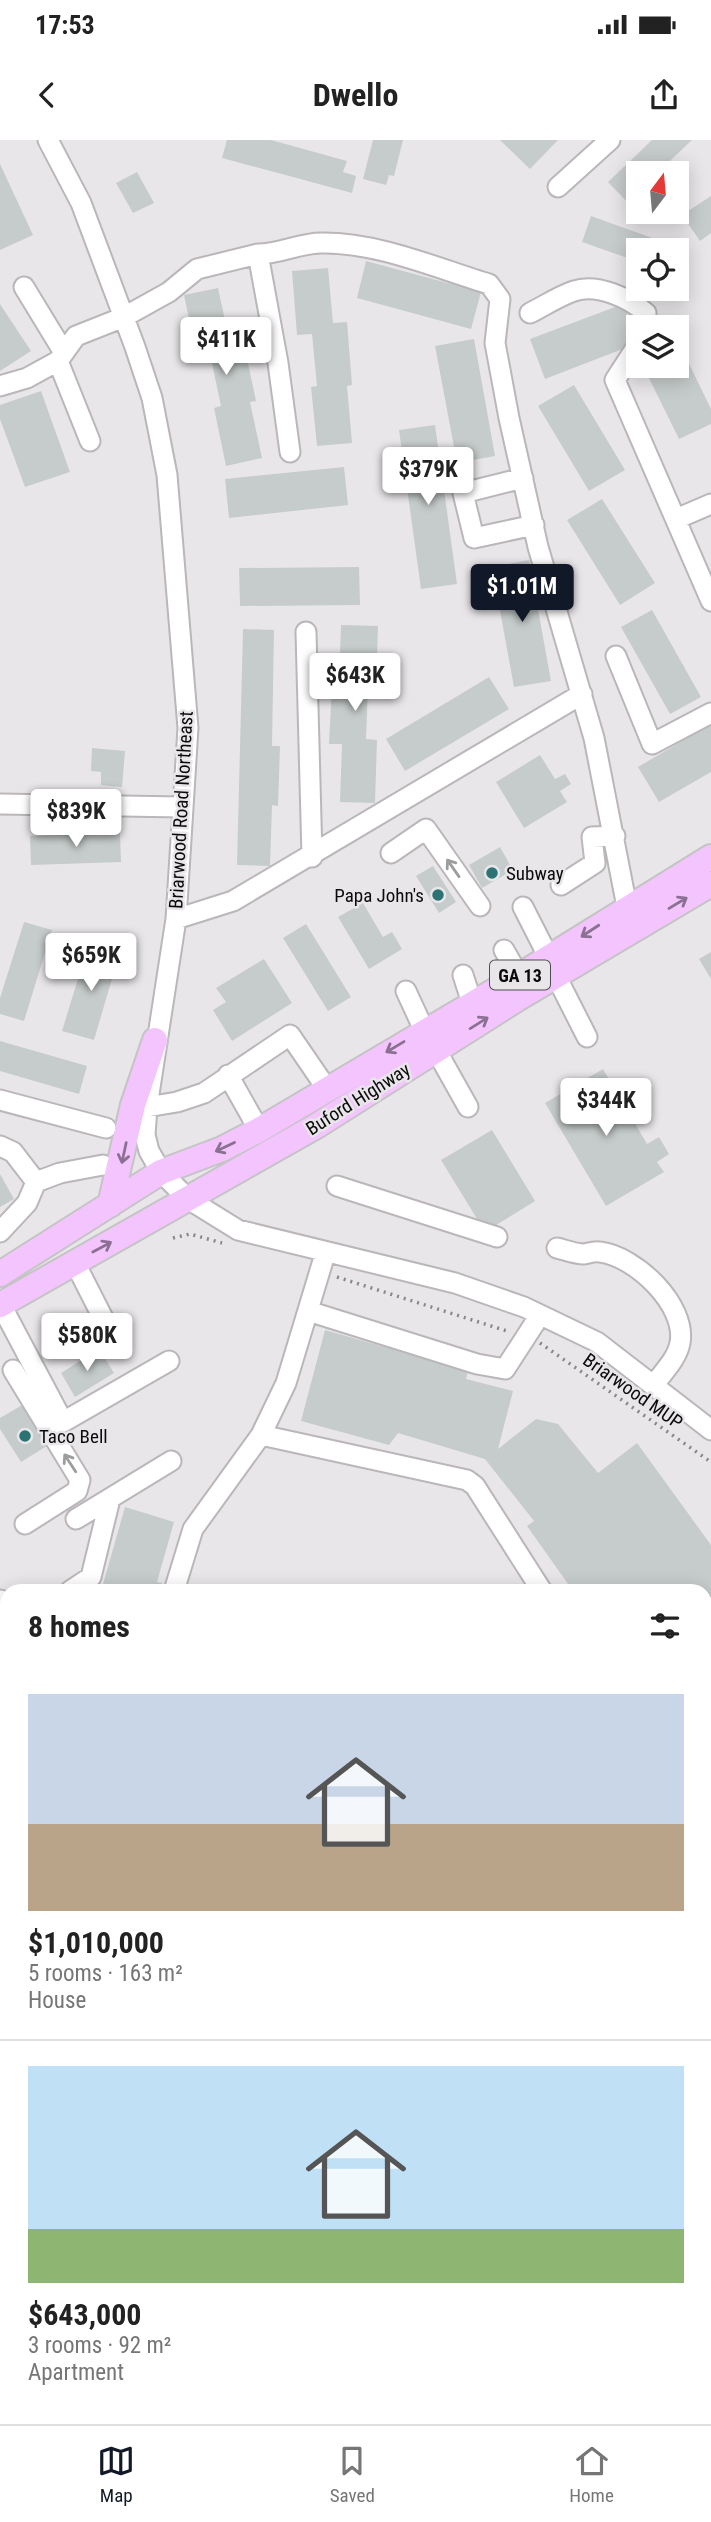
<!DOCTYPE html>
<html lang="en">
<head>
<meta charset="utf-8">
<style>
	:root { --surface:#fff; --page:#f2f2f2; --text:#222; --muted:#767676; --line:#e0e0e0; --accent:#111827 }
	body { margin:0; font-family:"Roboto Condensed",sans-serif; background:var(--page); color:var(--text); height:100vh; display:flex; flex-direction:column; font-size:26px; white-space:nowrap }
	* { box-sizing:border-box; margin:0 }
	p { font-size:23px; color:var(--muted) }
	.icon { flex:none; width:38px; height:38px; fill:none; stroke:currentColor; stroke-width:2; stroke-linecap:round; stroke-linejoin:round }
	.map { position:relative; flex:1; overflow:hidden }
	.drawer { position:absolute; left:0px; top:1444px; width:712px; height:842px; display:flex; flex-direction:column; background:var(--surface); border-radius:21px 21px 0 0; box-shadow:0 4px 18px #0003 }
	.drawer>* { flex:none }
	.needle { width:46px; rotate:16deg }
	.controls { position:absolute; left:626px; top:21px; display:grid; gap:14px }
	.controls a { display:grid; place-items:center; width:63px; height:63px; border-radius:0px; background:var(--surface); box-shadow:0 4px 18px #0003; font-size:35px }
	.price { position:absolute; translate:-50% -60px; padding:0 16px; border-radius:7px; background:#fff; color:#222; font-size:23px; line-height:46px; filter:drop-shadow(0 2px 4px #0008) }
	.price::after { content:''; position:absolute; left:50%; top:42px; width:21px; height:16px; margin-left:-10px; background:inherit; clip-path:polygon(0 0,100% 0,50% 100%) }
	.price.on { background:var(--accent); color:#fff }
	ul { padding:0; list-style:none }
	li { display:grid; align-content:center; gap:14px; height:371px; padding:0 28px }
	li+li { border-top:2px solid var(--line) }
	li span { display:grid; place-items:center; height:217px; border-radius:0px; color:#555 }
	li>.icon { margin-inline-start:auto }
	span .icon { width:126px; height:126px; fill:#fffc; stroke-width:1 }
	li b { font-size:30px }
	h2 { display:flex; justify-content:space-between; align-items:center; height:84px; padding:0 28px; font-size:30px }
	.status { display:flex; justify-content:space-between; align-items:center; height:49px; padding:0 35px; background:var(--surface); direction:ltr }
	.status svg { height:19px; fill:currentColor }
	header { display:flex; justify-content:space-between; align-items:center; height:91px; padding:0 28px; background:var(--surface); font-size:32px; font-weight:700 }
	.menu { display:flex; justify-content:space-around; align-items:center; height:98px; border-top:2px solid var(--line); background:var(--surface); font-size:19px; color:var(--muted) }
	.menu a { display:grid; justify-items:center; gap:4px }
	.menu .on { color:var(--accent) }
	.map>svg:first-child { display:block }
	.building { fill:#c6cccb }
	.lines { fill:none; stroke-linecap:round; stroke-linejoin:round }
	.minor-casing { stroke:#bab6ba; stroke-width:23 }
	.major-casing { stroke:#c5c4c5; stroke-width:28 }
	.path { stroke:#888689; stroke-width:3.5; stroke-dasharray:2 5; stroke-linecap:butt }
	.minor { stroke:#fff; stroke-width:19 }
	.major { stroke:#f3c4fe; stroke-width:24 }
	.oneway { stroke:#9e9d9e }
	.oneway2 { stroke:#8b7191 }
	.poi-dot { fill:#2b7473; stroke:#e9e6ea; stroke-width:2.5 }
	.labels { text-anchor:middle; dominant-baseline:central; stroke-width:5; stroke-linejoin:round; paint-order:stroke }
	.shield { fill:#e9e6ea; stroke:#4e4d4f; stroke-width:2 }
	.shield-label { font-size:18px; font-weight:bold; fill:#0c0b0c }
	.street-label { font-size:19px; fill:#0c0b0c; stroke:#e9e6ea }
	.poi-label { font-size:19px; fill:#0c0b0c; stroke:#e9e6ea; text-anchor:start }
</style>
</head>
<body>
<div class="status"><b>17:53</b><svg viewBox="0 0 49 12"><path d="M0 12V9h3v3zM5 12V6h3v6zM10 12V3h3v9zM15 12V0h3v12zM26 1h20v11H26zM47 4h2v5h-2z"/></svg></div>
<header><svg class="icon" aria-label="back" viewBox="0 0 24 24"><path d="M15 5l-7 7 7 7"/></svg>Dwello<svg class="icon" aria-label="share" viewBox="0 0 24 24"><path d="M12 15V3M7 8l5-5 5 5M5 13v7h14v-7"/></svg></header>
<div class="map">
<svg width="711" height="2284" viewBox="0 0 711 2284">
	<rect width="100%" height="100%" fill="#e9e6ea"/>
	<!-- building -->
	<path class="building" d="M227,0H271L347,21L343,32L356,36L352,53L222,18Z
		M373,0H403L394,36L389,35L386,45L363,39Z
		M500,0H558L530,29Z
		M652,0H692L657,33H639V50L627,62L608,42Z
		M0,24L33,95L0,110Z
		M137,32L154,63L133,73L116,43Z
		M711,56V93L700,101L682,75Z
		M591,76L683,109L678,124L677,110H639V122L582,102Z
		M366,121L481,152L471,189L357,158Z
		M328,128L333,183L347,182L352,245L347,246L352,303L317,306L311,247L317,246L312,194L297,195L292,131Z
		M218,148L230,203L243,200L256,261L250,262L262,318L226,326L214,268L221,266L210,214L197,217L184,155Z
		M0,164L31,211L0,231Z
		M623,164L638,203L545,239L530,199Z
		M474,199L495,316L457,323L435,206Z
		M677,199L711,269V284L679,299L643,226H677Z
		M574,245L625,330L589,351L538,266Z
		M41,251L70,332L25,347L0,279V265Z
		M435,285L457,444L421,449L399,290Z
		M344,327L348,365L229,378L225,339Z
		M602,359L655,443L620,465L567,380Z
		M529,420L551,541L514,547L492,427Z
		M359,427L360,465L240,466L239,428Z
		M652,470L701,557L670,574L621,487Z
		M341,485L378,486L376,547H368L366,599L377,600L375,663L340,662L342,604H329L332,544H339Z
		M243,489L274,490L272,606H280L278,666L272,665L270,726L237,725Z
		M489,537L509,569L405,631L386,599Z
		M711,584V632L659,662L638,627Z
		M92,608L125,611L122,647L101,645V632L91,631Z
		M540,615L555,639L565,634L571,644L560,651L567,662L524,688L496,642Z
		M120,693L121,722L31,725L30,696Z
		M500,707L513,730L482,748L469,725Z
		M433,726L456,762L439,773L416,736Z
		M363,763L383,797L392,792L402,809L369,829L338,777Z
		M24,782L52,790L24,881L0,874V858Z
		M306,784L351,857L328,871L283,798Z
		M88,806L119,815L94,900L62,891Z
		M711,812V839L699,819Z
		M264,819L292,863L232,901L213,870L226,862L216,848Z
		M0,901L87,926L79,954L0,931Z
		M603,929L647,1004L659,997L669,1014L657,1022L664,1032L606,1066L545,963Z
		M492,990L535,1061L485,1092L441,1020Z
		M0,1034L14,1059L0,1067Z
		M325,1190L468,1231L466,1239L513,1251L498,1309L536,1279L558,1284L598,1333L637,1303L711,1405V1475L705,1479V1451H573L527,1386L534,1381L485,1319L398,1293L389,1305L301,1281Z
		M99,1209L114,1233L75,1257L61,1233Z
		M24,1264L50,1304L21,1322L0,1289V1278Z
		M125,1367L174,1382L157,1442L162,1443L160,1451H101Z
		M0,1472L7,1474V1536L0,1534Z
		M705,1718L711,1720V1877L705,1875Z
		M0,1815L7,1817V1950L0,1948Z"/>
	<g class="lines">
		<!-- minor casing -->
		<g class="minor-casing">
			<path id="minor" d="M48,0L81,63L135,207L152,258L167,335L188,588L176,779L147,967L145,995L149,1011L161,1032L188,1059L238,1090L455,1143L524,1167L597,1202L711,1290
				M558,47L610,0
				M24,147L63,211
				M530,173C544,166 559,156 574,151C597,143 629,158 646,173L645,187
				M639,203L615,240L711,461
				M58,221L90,301
				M0,246L27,238L58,221L76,196L124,177L169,152L197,129L258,114
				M290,312L278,223L258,114C280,114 300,103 321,103C377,102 436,128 489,144L500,159L495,203L509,278L538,407L594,598L627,767
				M523,338L463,353L474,398L534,385
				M676,379L711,364
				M306,492L312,717
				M616,516L652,604L711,573
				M0,664L182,667
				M391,713L426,689L480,766
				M561,745L595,723L592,697L615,696
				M523,767L549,818
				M176,779L233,761L582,554
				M504,810L519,836
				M463,835L472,863
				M556,836L587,897
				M406,851L424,890
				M436,910L468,967
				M228,935L259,990
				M0,960L106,988
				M147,967L177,962L204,953L290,895L327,949
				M0,1006L13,1012L36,1042L27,1063L0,1092
				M36,1042L60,1033L103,1025
				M337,1046L497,1097
				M557,1108C565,1110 575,1114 584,1114C589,1113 595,1111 600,1112C635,1116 687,1165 680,1203C677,1219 663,1232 654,1245
				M74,1121L103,1178
				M1,1165L63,1282L169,1221
				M308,1171L477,1224L505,1229L540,1175
				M13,1230L80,1340L77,1351L25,1384
				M261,1295L467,1340L475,1346L542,1451
				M76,1379L171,1321
				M70,1451L91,1437L110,1359
				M174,1451L193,1389L261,1295L286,1243L325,1114
				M0,1460L7,1462
				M0,1546L7,1548
				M0,1797L7,1799
				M705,2002L711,1991
				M0,2003L7,2005
				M0,2055L7,2057
				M705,2215L711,2212
				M311,2278L312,2284
				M429,2278L430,2284
				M542,2278L543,2284
				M600,2284L613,2278"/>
		</g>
		<!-- major casing -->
		<g class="major-casing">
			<path id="major" d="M110,1065L133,965L155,900
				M0,1134L161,1032L222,1009L259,990L506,844L711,717
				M0,1165L318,985L517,859L711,744"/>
		</g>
		<!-- path -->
		<path class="path" d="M173,1098L190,1094L222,1103
			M337,1137L510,1192
			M540,1203L711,1322
			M0,2198L7,2204
			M0,2218L7,2222
			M72,2278L75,2284"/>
		<!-- minor -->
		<use href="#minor" class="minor"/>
		<!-- major -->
		<use href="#major" class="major"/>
	</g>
	<!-- one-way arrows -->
	<defs><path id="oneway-shaft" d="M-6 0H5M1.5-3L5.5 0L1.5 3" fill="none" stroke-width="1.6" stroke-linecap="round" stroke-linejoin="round" transform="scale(1.75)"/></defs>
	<g class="oneway">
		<use href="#oneway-shaft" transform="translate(453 728) rotate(-125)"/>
		<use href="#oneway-shaft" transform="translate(70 1323) rotate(-123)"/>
	</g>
	<g class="oneway2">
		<use href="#oneway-shaft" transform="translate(678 763) rotate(-31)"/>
		<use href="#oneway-shaft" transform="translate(590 791) rotate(147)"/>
		<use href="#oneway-shaft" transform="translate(479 883) rotate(-32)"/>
		<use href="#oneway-shaft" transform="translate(395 907) rotate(149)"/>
		<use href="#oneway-shaft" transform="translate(225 1007) rotate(155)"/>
		<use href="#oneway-shaft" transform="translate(124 1013) rotate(102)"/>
		<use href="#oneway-shaft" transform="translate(102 1107) rotate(-28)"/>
	</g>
	<!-- markers -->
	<g class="poi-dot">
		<circle cx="492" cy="733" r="7"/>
		<circle cx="438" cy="755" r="7"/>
		<circle cx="25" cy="1296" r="7"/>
	</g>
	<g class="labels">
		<!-- shield labels -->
		<rect class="shield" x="490" y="820.5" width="60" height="29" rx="5"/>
		<g class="shield-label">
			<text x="520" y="835">GA 13</text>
		</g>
		<!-- street labels -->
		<g class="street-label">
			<text transform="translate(181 670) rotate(-87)">Briarwood Road Northeast</text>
			<text transform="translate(358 959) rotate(-32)">Buford Highway</text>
			<text transform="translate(633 1251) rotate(35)">Briarwood MUP</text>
		</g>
		<!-- poi labels -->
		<g class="poi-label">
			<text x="506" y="733">Subway</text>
			<text x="424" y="755" text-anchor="end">Papa John's</text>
			<text x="39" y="1296">Taco Bell</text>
		</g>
	</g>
</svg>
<div class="controls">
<a><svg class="needle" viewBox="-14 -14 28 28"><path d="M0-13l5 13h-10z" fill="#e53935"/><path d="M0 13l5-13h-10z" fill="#767676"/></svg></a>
<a><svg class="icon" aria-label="locate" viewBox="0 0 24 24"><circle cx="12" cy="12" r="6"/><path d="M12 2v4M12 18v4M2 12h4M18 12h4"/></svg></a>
<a><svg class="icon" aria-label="layers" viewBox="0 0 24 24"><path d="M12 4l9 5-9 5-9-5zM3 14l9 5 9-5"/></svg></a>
</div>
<b class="price" style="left:226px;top:237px">$411K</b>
<b class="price" style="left:428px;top:367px">$379K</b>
<b class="price on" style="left:522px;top:484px">$1.01M</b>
<b class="price" style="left:355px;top:573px">$643K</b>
<b class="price" style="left:76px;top:709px">$839K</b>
<b class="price" style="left:91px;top:853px">$659K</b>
<b class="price" style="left:606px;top:998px">$344K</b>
<b class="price" style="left:87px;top:1233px">$580K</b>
<section class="drawer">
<h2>8 homes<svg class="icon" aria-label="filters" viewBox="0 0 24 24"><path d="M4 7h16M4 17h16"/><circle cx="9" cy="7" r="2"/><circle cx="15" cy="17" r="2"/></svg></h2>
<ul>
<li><span style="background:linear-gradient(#c9d6e8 60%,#b9a48a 0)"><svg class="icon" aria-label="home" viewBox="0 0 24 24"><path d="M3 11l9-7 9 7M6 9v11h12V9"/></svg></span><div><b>$1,010,000</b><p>5 rooms · 163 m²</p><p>House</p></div></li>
<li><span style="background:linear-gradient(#bfe0f5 75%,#8fb573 0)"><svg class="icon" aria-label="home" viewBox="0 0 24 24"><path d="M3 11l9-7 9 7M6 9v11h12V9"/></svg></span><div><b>$643,000</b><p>3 rooms · 92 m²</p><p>Apartment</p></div></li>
</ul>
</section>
</div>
<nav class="menu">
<a class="on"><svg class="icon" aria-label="map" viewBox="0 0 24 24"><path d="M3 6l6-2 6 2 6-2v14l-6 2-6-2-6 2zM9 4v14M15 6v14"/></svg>Map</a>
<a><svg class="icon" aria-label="saved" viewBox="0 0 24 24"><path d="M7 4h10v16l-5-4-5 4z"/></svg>Saved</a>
<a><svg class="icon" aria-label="home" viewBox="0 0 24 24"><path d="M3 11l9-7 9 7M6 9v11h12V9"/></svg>Home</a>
</nav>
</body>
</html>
